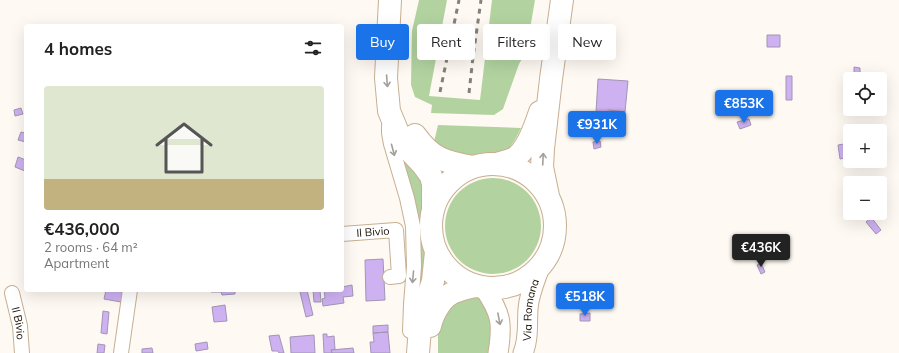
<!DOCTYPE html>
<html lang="en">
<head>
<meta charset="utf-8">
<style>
	:root { --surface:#fff; --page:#f6f6f6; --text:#222; --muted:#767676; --accent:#1a73e8 }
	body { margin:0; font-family:Mulish,sans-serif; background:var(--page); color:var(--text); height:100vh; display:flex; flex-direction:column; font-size:15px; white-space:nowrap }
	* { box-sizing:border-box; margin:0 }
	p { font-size:13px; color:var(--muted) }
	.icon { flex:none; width:22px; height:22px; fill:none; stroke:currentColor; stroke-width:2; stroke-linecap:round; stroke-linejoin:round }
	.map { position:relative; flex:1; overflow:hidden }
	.sheet { position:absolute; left:24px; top:24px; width:320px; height:268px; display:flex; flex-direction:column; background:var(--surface); border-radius:4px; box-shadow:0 4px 16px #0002 }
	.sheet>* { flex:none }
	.banner { position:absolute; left:356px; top:24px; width:380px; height:36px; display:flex; gap:8px }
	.controls { position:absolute; left:843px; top:72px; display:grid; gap:8px }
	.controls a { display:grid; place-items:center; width:44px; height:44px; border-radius:4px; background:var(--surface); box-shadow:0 4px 16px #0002; font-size:20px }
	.price { position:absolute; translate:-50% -34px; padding:0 9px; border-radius:4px; background:var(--accent); color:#fff; font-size:13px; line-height:26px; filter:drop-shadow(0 1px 2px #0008) }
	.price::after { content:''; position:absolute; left:50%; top:24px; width:12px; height:9px; margin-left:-6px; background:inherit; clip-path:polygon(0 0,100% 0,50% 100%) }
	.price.on { background:#222; color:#fff }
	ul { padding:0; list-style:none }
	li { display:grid; align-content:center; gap:8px; height:212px; padding:0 20px }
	li span { display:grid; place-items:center; height:124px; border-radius:4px; color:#555 }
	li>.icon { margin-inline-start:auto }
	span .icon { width:72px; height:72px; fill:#fffc; stroke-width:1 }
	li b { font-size:17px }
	h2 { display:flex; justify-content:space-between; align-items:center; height:48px; padding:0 20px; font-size:17px }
	.pill { padding:0 14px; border-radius:4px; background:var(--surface); box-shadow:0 4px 16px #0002; font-size:14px; line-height:36px }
	.pill.on { background:var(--accent); color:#fff }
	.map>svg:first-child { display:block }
	.green { fill:#b2d3a0 }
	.building { fill:#cdb1f1; stroke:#a395b5 }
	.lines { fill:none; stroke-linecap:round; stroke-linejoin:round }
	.street-casing { stroke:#c7af92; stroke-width:16 }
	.secondary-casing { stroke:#c7af92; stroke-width:21 }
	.primary-casing { stroke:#c7af92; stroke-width:24 }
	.street { stroke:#fff; stroke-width:14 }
	.secondary { stroke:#fff; stroke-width:19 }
	.primary { stroke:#fff; stroke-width:22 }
	.rail { stroke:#878078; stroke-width:3; stroke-dasharray:5 5; stroke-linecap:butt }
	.oneway { stroke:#a39f9b }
	.labels { text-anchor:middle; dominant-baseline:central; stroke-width:3.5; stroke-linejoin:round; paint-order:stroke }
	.street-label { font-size:11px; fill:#180f05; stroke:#fff }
</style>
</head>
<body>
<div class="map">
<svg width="899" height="353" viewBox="0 0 899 353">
	<rect width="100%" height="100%" fill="#fef9f2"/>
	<!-- green -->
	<path class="green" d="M419,0H447L429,96L480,100L492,0H535L526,52L519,64L503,109L494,115L431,113L432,105L415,97L411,85L412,31Z
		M438,125L521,128C518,134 515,141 510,147C502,155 470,159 459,156C449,153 442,148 434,142Z
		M399,151H405L427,190L421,226V237L426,252L418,306Z
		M445 226a48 48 0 1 1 96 0a48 48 0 1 1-96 0Z
		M479,296L494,323L489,353H438V328L455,300Z"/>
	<!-- building -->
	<path class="building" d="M767,35H780V47H767Z
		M854,67L860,68V72L863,73V79H854Z
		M786,76H792V100H786Z
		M598,79L628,81L625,112L608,110V113L596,112Z
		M21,108L23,114L15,116L14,110Z
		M749,119L751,125L740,129L737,122Z
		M21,132L26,133V142L18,140Z
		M600,141L601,147L594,149L593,142Z
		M850,143V157L840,159L838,145Z
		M18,157L26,160L25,171L15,167Z
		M871,217L881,230L876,234L866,222Z
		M383,259L385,300L366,301L365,260Z
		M761,263L765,272L761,274L757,265Z
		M352,285L353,296L343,297L344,303L323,306L322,299L325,298L324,290H342V287Z
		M106,290L123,292L121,302L104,299Z
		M211,290H235V294L222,295L221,292H211Z
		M307,290L313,315L306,317L300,292Z
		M313,290H320L321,302H314Z
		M225,305L227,321L214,322L212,307Z
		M103,311L109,312L107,334L101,333Z
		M590,313V321H580V314Z
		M388,325V332L373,333V326Z
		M388,332L390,353H371L370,342H374L373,333Z
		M323,334H327V337L334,336L335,349L331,350L332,353H324Z
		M279,335L284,353H279L278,351H272L269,336Z
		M314,335L315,353H291L290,337Z
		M207,342L208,349L196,351L195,344Z
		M98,344L105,345L104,353H97Z
		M152,348L153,353H142V349Z
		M353,348L354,353H332L331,350Z"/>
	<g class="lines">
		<!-- street casing -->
		<g class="street-casing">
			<g id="street">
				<path d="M389,126V133L391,144L407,198L413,226L414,267L411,304L410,331"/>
				<path id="s1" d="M342,234L396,230L399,276L390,277"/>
				<path id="s2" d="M12,293L20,326L22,353"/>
				<path d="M121,353L130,290"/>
			</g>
		</g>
		<!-- secondary casing -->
		<g class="secondary-casing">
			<g id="secondary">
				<path d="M484,288C501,313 503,323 498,353"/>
				<path id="s3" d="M523,353C529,339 527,324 528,309C529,294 535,281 540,267"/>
			</g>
		</g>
		<!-- primary casing -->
		<g class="primary-casing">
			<path id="primary" d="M390,0L386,78L389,111L399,135L407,148L423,165L431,176L433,184V208
				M415,135C432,159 445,162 473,167
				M497,164C502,162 508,161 513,159C527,152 535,127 540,112
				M431 226a62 62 0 1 1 124 0a62 62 0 1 1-124 0Z
				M548,196L542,167L543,149L551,79L562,0
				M430,326C433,312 443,295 457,291C463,289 470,287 476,286
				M418,353L421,316L433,281L436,252"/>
		</g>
		<!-- street -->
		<use href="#street" class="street"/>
		<!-- secondary -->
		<use href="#secondary" class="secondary"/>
		<!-- primary -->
		<use href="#primary" class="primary"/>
		<!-- rail -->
		<path class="rail" d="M440,92L459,0
			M469,93L473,57L481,0"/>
	</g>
	<!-- one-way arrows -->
	<defs><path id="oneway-shaft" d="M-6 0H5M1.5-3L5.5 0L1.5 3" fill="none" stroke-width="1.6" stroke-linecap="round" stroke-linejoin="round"/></defs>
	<g class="oneway">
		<use href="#oneway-shaft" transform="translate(387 81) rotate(86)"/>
		<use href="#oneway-shaft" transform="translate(393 150) rotate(75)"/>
		<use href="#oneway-shaft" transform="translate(543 159) rotate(-87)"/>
		<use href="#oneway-shaft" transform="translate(413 277) rotate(95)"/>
		<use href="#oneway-shaft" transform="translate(499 319) rotate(79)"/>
	</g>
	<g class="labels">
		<!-- street labels -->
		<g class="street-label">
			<text stroke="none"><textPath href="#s1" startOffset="31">Il Bivio</textPath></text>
			<text stroke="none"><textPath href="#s3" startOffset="44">Via Romana</textPath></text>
			<text stroke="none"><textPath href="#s2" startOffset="31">Il Bivio</textPath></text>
		</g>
	</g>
</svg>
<div class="controls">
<a><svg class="icon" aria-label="locate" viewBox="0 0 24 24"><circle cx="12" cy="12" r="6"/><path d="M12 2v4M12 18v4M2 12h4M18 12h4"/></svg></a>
<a>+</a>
<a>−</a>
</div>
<b class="price" style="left:744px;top:124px">€853K</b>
<b class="price" style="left:597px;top:145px">€931K</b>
<b class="price on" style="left:761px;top:268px">€436K</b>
<b class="price" style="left:585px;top:317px">€518K</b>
<div class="banner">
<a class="pill on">Buy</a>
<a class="pill">Rent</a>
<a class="pill">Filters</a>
<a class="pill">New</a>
</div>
<section class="sheet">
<h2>4 homes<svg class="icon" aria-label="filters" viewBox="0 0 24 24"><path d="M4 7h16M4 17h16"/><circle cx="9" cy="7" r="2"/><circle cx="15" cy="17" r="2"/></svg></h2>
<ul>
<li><span style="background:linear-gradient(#dfe7d0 75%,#c2b280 0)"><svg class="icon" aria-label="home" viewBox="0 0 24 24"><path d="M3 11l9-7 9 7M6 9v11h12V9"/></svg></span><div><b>€436,000</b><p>2 rooms · 64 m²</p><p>Apartment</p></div></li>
</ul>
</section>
</div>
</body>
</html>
